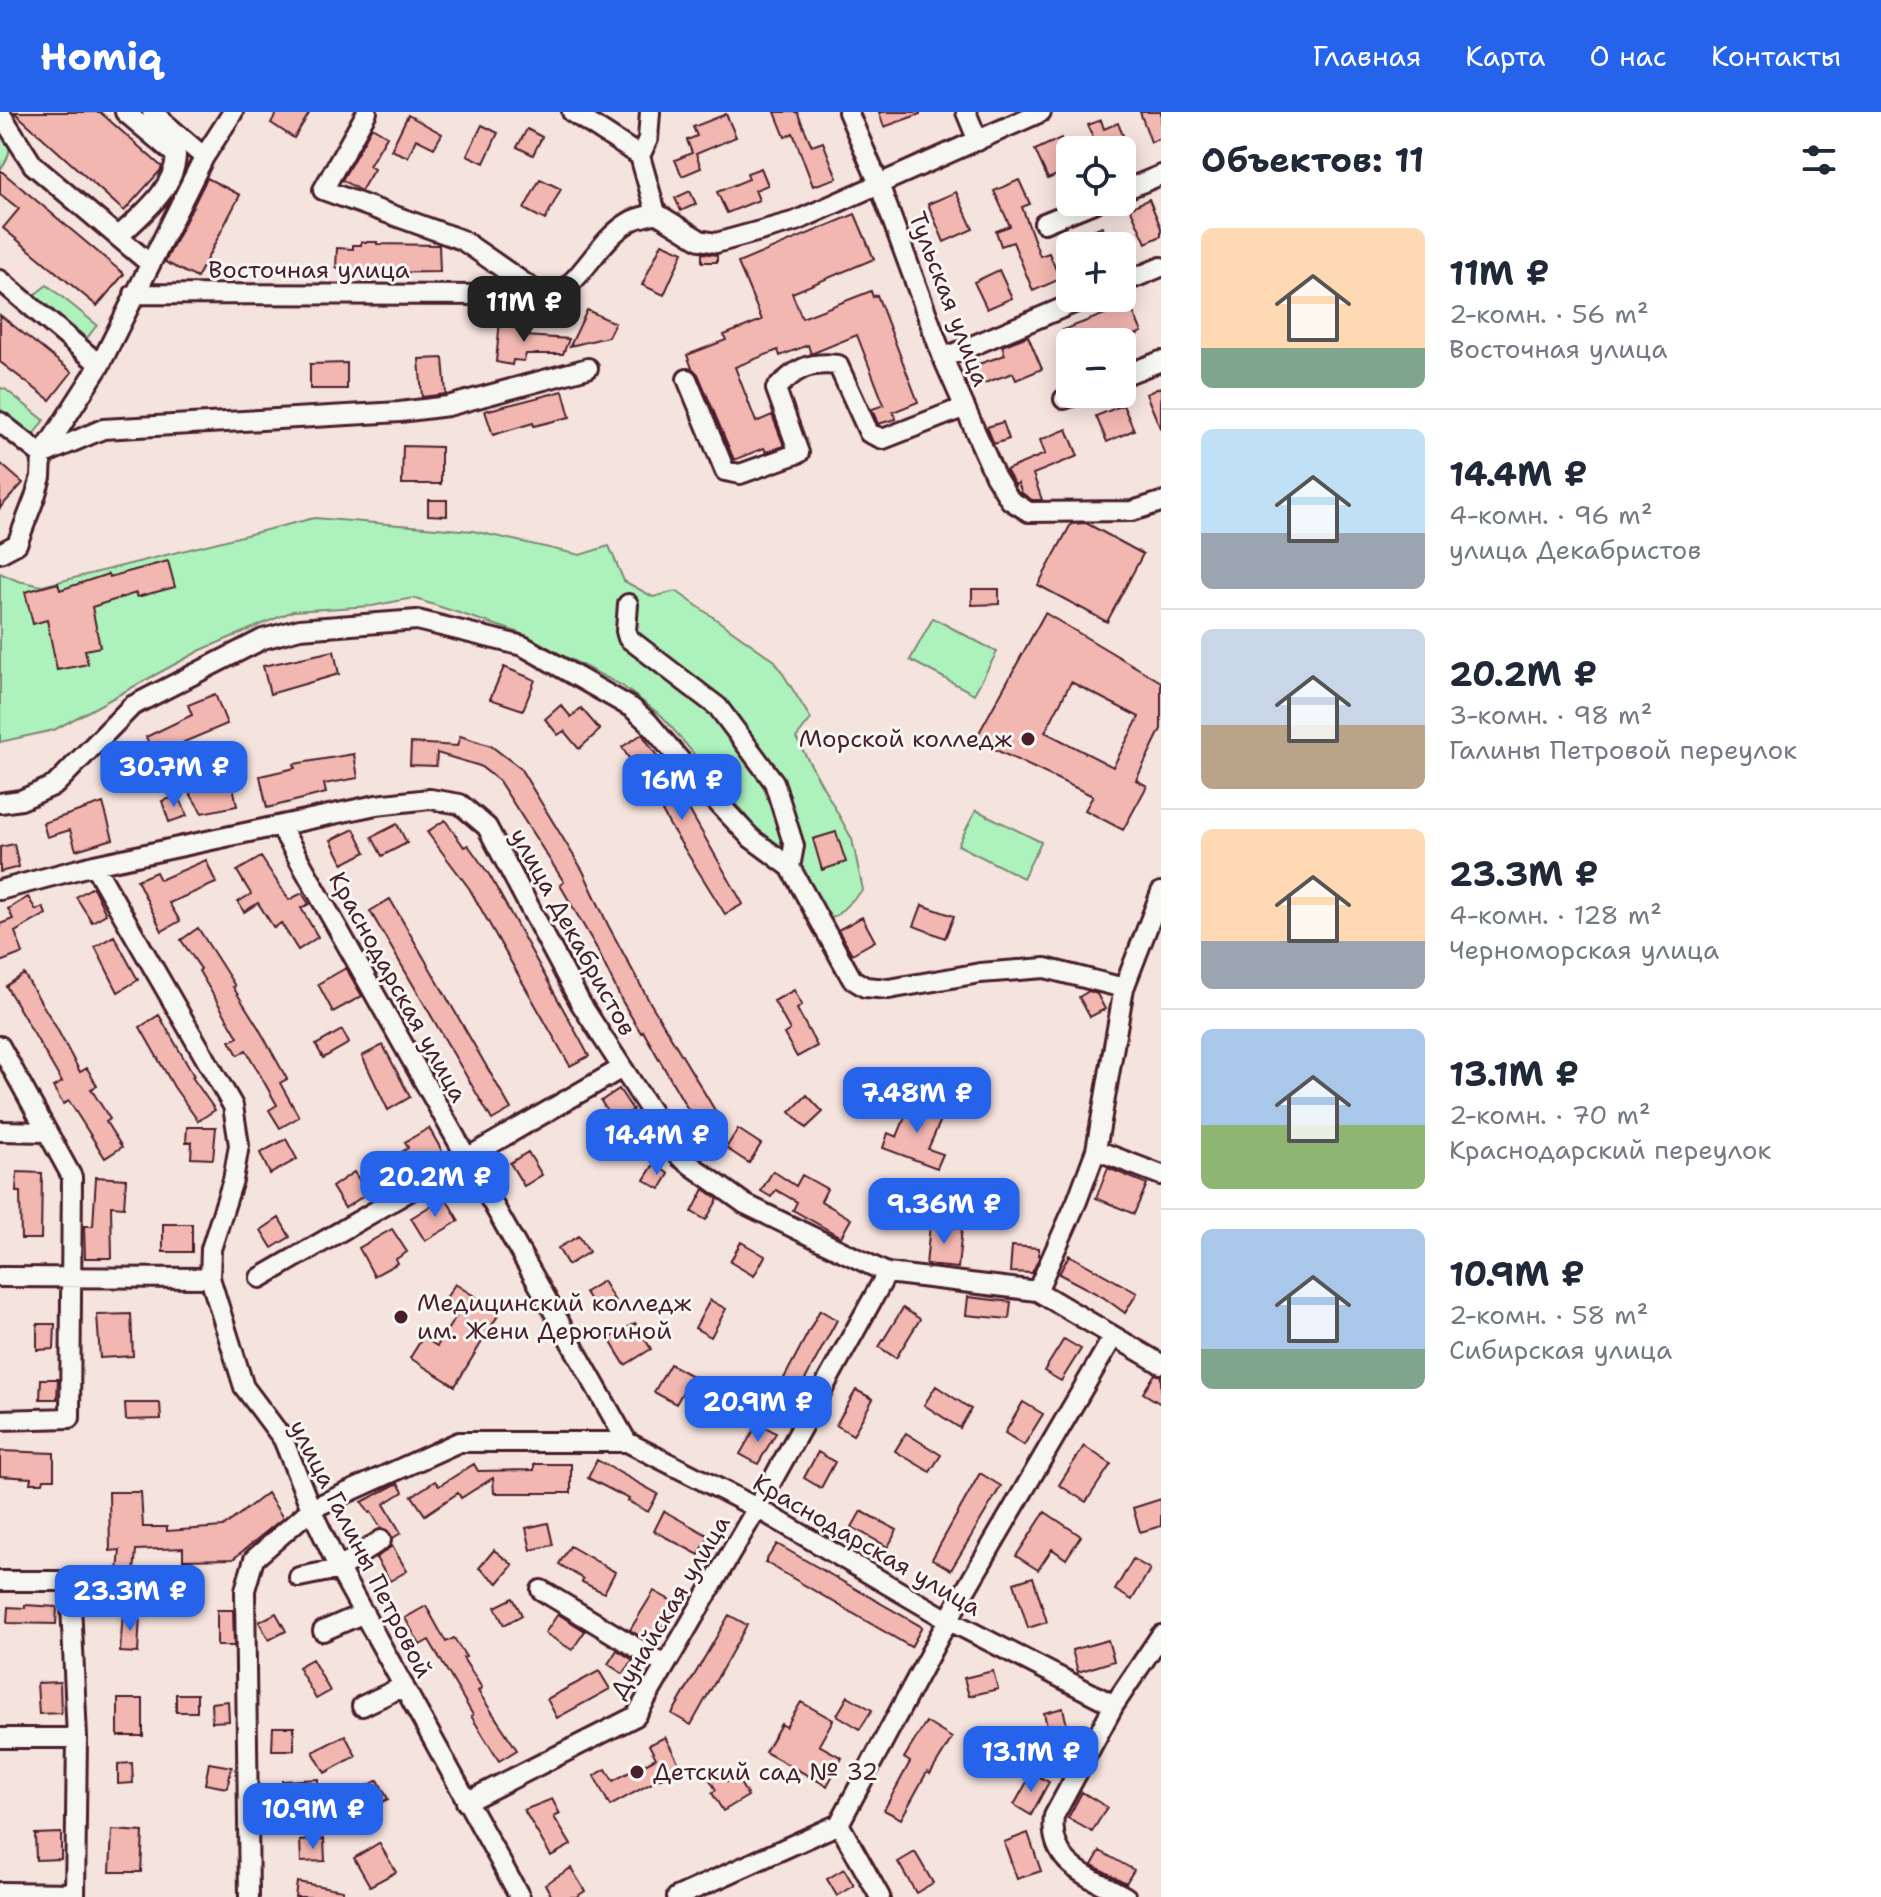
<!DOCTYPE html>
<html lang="ru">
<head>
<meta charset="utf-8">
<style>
	:root { --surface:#fff; --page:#f2f2f3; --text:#1f2937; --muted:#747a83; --line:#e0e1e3; --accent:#2563eb }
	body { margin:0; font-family:"Shantell Sans",sans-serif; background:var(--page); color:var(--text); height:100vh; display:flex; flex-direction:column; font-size:30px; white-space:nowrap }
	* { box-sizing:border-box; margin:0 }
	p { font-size:26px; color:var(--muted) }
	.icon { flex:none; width:44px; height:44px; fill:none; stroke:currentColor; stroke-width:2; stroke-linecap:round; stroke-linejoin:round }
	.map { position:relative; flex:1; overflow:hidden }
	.side { display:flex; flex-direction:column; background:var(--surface); width:720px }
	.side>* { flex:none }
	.fabs { position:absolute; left:1056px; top:24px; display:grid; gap:16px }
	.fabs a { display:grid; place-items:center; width:80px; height:80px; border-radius:12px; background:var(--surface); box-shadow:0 4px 20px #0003; font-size:40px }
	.price { position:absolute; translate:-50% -68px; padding:0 18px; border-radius:16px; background:var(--accent); color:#fff; font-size:26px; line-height:52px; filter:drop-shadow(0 2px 4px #0008) }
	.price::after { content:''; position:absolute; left:50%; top:48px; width:24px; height:18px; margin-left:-12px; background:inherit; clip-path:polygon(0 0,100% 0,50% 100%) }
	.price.on { background:#222; color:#fff }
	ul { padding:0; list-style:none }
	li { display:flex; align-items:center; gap:24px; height:200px; padding:0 40px }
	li+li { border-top:2px solid var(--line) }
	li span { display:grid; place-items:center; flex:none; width:224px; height:160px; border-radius:12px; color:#555 }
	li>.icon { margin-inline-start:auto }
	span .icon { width:96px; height:96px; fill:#fffc; stroke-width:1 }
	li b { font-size:34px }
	h2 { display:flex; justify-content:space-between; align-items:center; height:96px; padding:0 40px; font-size:34px }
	header { display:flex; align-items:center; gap:48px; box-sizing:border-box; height:112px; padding:0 40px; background:var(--accent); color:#fff }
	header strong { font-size:38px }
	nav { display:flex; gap:44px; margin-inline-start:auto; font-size:28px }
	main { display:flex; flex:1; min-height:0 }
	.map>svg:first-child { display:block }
	.green { fill:#adf2bd; stroke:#7c8874; stroke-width:2 }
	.building { fill:#f2b7b1; stroke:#4a1f2b; stroke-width:2; fill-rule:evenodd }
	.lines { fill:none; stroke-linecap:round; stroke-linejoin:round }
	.minor-casing { stroke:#4a1f2b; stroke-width:24 }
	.minor { stroke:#f6f6f2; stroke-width:18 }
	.poi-dot { fill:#4a1f2b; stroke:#f6f6f2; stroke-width:3 }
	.labels { text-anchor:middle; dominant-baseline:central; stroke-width:6; stroke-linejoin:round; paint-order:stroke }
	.street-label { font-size:24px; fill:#4a1f2b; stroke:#f6f6f2 }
	.poi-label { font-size:24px; fill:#4a1f2b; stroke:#f6f6f2; text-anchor:start }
</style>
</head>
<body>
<header>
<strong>Homiq</strong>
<nav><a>Главная</a><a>Карта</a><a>О нас</a><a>Контакты</a></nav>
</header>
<main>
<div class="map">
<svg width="1161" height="1785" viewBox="0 0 1161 1785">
	<rect width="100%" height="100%" fill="#f5e3de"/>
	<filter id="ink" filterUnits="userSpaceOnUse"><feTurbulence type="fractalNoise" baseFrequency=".0125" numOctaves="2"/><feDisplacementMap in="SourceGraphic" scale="16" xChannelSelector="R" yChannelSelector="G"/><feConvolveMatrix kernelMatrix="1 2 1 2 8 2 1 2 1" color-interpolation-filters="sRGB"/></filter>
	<g filter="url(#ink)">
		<!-- green -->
		<path class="green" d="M0,15C12,32 13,41 0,58Z
			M47,173L97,213L87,226L34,183Z
			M0,276L5,277L44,308L33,323L0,297Z
			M314,406L473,419L580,443L609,434L624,469L653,485L676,479L775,549L811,607L796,626L852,727L863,778L837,803L826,809L747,705L662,604L621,573L517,520L413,486L372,494L293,499L201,538L54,618L0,630V461L18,469L42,474Z
			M933,506L997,540L974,582L910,548Z
			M976,698L1041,730L1023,766L958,733Z"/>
		<!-- building -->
		<path class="building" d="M14,0H100L162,55L160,59L124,99Z
			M278,0H310L294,26L271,11Z
			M775,0H797L812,34L823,30L837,66L813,74L793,21L785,25Z
			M879,0H920V2L884,15Z
			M1140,0H1161V26L1151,30Z
			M726,2L736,25L696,42L701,56L682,64L675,48L692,41L687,28L697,24L693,15Z
			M408,3L442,22L434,36L416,27L408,45L391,38Z
			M1101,8L1104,17L1118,11L1129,38H1098L1088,13Z
			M482,13L498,21L484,51L467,43Z
			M372,15L387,24L369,54L374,57L361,79L342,68Z
			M527,17L542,25L533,43L517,35Z
			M1061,26L1070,45V57L1048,67L1035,38Z
			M761,56L768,73L755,78L759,88L727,101L717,80L749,67L747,61Z
			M0,58L124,162L97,194L3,116L19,97L0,82Z
			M207,66L240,83L197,166L165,150Z
			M540,67L561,77L545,108L524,97Z
			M1019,68L1030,92L1022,95L1040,144L1049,141L1060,167L1033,179L1013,130L1001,134L996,119L1010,114L994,79Z
			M690,79L696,92L681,99L675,86Z
			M956,80L973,117L944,130L928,92Z
			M1149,87L1161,116V124L1146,131L1130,96Z
			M855,102L874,147L792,181L802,206L871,179L873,185L877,183L918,290L893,300L896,307L878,312L872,297L884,293L857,223L811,242L808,233L780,244L778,238L735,255L756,310L772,303L784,334L766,340L764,336L734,348L698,262L692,256L687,243L726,228L724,223L762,208L738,151Z
			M1102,114L1110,134H1083L1079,124Z
			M361,130H377V132L439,133L440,160L361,161L353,159V156H336L337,136L353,137V133H361Z
			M662,131L683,140L664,183L642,173Z
			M702,141L717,143V150H702Z
			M999,158L1012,186L987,197L974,170Z
			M1106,186H1127L1142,220L1119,230H1068L1063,218L1105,202L1099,189Z
			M587,198L615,211L608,225L570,234Z
			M0,203L72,260L50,288L0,250Z
			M500,208L514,210L515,216H525L526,224L569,227L563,242H526L524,249L513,248L512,253L496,250Z
			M1028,224L1042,257L1016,268L1013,261L973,275L967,256L1005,243L1002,234Z
			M443,246L446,282L422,285L419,247Z
			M347,251V277H310V252Z
			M1161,275V318L1146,282Z
			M563,279L570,305L534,314L533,311L493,323L485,299Z
			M1123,293L1134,318L1107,330L1096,304Z
			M1003,310L1009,327L994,332L987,315Z
			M1067,317L1078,344L1033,362L1042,388H1032L1022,381L1018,371L1015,373L1006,358L1045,342L1040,328Z
			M403,334L441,335V372H402Z
			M0,351L23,371L0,396Z
			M428,388H447V404L428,403Z
			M1086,411L1143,442L1107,510L1038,473L1071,412Z
			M168,449L175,475L137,485L136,481L92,495L100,535L85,538L88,552L57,558L47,508L33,512L25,480L58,471L60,478L108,462L109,465Z
			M972,477H999V492L972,493Z
			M1045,501L1161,570V617L1136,668L1147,674L1123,718L1085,698L1093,684L975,628ZM1071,570L1139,605L1113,655L1045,620Z
			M334,539L339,562L270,582L263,554Z
			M504,555L535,568L523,598L490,587Z
			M215,582L227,612L184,630L187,636L157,650L146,625L192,603L188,593Z
			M561,593L571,605L581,596L600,618L579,637L564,619L558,623L545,607Z
			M642,622L667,659L743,792L725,802L669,712L640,659L638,661L622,635Z
			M460,624L491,634L520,656L583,759L608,813L648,887L722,1010L702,1022L643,919L641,921L622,889L596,835L560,773L564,770L499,669L480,654L437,641L436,654L410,653L411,631L457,634Z
			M354,642L358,666L324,672L326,681L267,696L260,664L295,656L294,652Z
			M232,669L237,694L202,701L189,680L195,677Z
			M179,684L187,704L169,710L162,689Z
			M103,691L113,727L76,738L70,718L47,725L43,711Z
			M445,708L464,735L468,733L490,764L589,944L570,954L469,776L427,720Z
			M397,712L407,731L382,744L372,725Z
			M354,717L366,740L343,752L331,728Z
			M836,720L846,750L822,758L813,727Z
			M14,732L19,755L0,760V735Z
			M261,745L289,788L302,781L309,792L301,796L318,825L298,838L281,811L274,816L258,791L244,800L238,790L251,782L237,759Z
			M206,748L216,771L169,791L180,809L162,819L137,768L156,760L160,768Z
			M93,775L106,802L92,810L76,785Z
			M28,785L36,798L43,795L46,802L15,820L23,841L0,850V812L13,807L8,797Z
			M390,787L511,997L492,1008L370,799Z
			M922,793L954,804L945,826L914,814Z
			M862,805L875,829L852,842L838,818Z
			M198,816L235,874L233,875L258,915L287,967L280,971L299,1005L280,1016L269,998L277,993L246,938L238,943L230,929L238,925L199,859L201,857L181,828Z
			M114,824L138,868L118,880L95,835Z
			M346,856L362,884L333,900L318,872Z
			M24,862L56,915L80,960L87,956L97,974L91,977L110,1007L106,1010L122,1035L105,1046L69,989L63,992L53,975L62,970L6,874Z
			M794,878L802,893L797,897L817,934L797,945L784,922L790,918L774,889Z
			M1089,879L1097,882L1105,897L1090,905L1079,885Z
			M159,903L194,964L192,965L215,998L198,1009L174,975L140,915Z
			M342,918L349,931L323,946L316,933Z
			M383,933L410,985L388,998L362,944Z
			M619,977L633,998L614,1010L601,989Z
			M807,983L823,1000L806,1016L790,1000Z
			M912,988L944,1001L928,1037L943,1042L937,1056L883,1036L888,1021L897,1025Z
			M187,1015H216L213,1047L191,1046L192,1030H186Z
			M429,1016L442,1039L389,1071L379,1054L408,1036L405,1030Z
			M738,1017L761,1032L749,1051L726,1036Z
			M286,1027L297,1047L270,1062L260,1041Z
			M528,1040L542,1063L524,1074L510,1051Z
			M654,1052L669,1062L660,1077L644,1068Z
			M1108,1056L1147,1072L1134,1102L1096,1086Z
			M773,1059L796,1074L802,1063L827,1077L821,1089L851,1107L841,1125L793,1098L797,1090L776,1078L771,1085L761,1079Z
			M17,1060L42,1061L41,1127H21L20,1080H16Z
			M354,1060L368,1081L345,1096L332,1075Z
			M96,1065L126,1067L124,1095L111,1094L112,1146H85L84,1114H93Z
			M704,1077L718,1087L706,1108L692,1100Z
			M445,1085L459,1109L425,1129L411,1106Z
			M279,1106L290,1125L272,1136L261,1118Z
			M163,1112H192V1140H163Z
			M930,1113L962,1116L958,1156L926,1153Z
			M392,1117L407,1140L396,1147L398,1151L374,1164L359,1136Z
			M579,1124L589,1140L568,1153L558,1136Z
			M741,1130L765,1144L754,1164L730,1150Z
			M1012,1134L1039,1136V1146L1032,1161L1010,1160Z
			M1069,1143L1137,1181L1125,1201L1103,1185L1059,1162Z
			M603,1169L616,1191L598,1202L585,1180Z
			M455,1172L500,1200L455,1274L410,1246L423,1225L437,1234L456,1204L441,1194Z
			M968,1185L1011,1190L1009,1207L966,1203Z
			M710,1188L726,1197L711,1225L695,1216Z
			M903,1196L920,1207L896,1246L879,1235Z
			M820,1198L837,1208L799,1279L782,1270Z
			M131,1202L133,1244L100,1246L97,1203Z
			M635,1211L651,1237L625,1253L609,1227Z
			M37,1212H55L54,1237L37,1238Z
			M1064,1227L1081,1237L1061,1269L1044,1259Z
			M670,1252L692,1264L676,1292L654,1280Z
			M1155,1262L1161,1264V1292L1143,1281Z
			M41,1267H58L57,1287H40Z
			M936,1274L971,1297L960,1316L924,1293Z
			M856,1278L873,1287L853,1323L836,1313Z
			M1023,1290L1043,1302L1024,1333L1005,1321Z
			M125,1291H160L161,1307L126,1308Z
			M758,1311L776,1321L758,1352L740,1342Z
			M906,1321L941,1343L930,1360L895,1339Z
			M1084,1334L1111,1352L1086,1390L1059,1373Z
			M0,1339L54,1341V1367H44L43,1371H30L31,1366L0,1364Z
			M818,1340L835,1350L821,1376L804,1366Z
			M597,1348L658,1382L648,1400L628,1389L629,1387L588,1366Z
			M474,1352L478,1359L534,1358V1352H571V1381H494L493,1366L461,1386L458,1381L425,1403L412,1384L435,1369L439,1374Z
			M980,1361L1001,1374L951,1458L932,1447Z
			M398,1371L403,1380L384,1392L401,1421L393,1426L387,1418L381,1416L371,1400L369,1401L362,1390Z
			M109,1380H141L143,1415H167V1419L223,1415L267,1381L283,1406L233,1447L183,1448V1436L136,1438L133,1473L117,1471L120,1438L110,1439Z
			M1161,1387V1414L1140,1420L1133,1396Z
			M664,1399L709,1424L699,1443L654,1419Z
			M861,1399L897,1418L888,1435L852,1415Z
			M1045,1400L1081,1424L1066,1447L1052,1437L1038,1458L1016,1444Z
			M548,1411L553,1433L531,1438L526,1416Z
			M777,1432L922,1515L911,1535L765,1450Z
			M392,1434L407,1459L390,1469L376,1446Z
			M570,1434L615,1460L604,1481L582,1470L583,1467L559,1452Z
			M494,1438L513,1453L498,1471L479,1456Z
			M1133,1447L1150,1457L1132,1488L1115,1478Z
			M1033,1465L1047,1510L1028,1516L1014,1471Z
			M654,1479L677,1492L651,1531L630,1518Z
			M513,1486L522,1503L504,1513L495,1495Z
			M25,1493L57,1495L56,1512L7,1511L8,1495L25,1496Z
			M426,1494L446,1530L454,1526L466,1545L463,1546L482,1576L478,1579L517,1638L499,1649L471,1604L473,1603L429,1528L420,1533L405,1506Z
			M217,1498H233L234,1534H217Z
			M123,1500L140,1501L138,1541L120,1540Z
			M276,1501L286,1519L269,1528L259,1510Z
			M558,1502L585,1519L572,1538L545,1521Z
			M729,1503L747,1513L691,1613L672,1602Z
			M1108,1528L1114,1549L1078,1560L1072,1538Z
			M617,1538L633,1548L623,1562L608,1552Z
			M312,1547L330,1579L316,1587L298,1555Z
			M599,1559L610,1577L557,1606L547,1587Z
			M993,1559L998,1577L969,1584L964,1566Z
			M60,1570L61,1601L39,1602L37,1571Z
			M176,1582H197V1600H176Z
			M848,1584L872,1598L860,1617L837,1603Z
			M118,1587H143V1624H118Z
			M228,1589L229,1609L212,1610L211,1591Z
			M801,1590L833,1608L819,1633L842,1646L827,1674L765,1640L781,1612L786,1615Z
			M1063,1596L1070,1627L1051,1632L1044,1601Z
			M926,1610L952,1626L930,1662L927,1660L901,1707L884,1698L910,1650L904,1646Z
			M273,1615H294V1638H272Z
			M345,1623L356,1644L325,1661L313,1640Z
			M665,1625L681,1655L610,1694L594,1664L606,1657L613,1669L656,1646L649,1633Z
			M132,1651L133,1671L118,1672V1652Z
			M209,1651L232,1655L227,1676L205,1672Z
			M722,1660L727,1669L735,1663L748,1684L723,1699L712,1681L716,1678L710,1668Z
			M1032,1661L1049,1670L1031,1703L1014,1693Z
			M318,1667L319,1694L283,1696L282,1669Z
			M378,1668L388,1687L370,1696L360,1678Z
			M1082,1680L1107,1695L1092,1720L1068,1706Z
			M552,1687L560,1702L554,1705L571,1733L551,1744L524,1698Z
			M112,1718L143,1720L141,1760H110Z
			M61,1721V1747L36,1748L35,1722Z
			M1028,1721L1041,1759L1017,1767L1004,1730Z
			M324,1727L325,1749L301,1750L300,1729Z
			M379,1731L396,1760L370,1774L354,1746Z
			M1100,1739L1134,1758L1126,1771L1092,1753Z
			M915,1740L933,1771L916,1781L898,1750Z
			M571,1756L585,1779L576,1785H552L545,1772Z
			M844,1757L854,1774L837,1784L827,1767Z
			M297,1770L343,1778V1785H295Z"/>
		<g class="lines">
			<!-- minor casing -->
			<g class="minor-casing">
				<path id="minor" d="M152,0L204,45
					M367,0L323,78L462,128L540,182
					M572,0L640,44L656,101
					M848,0L879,72L943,246L995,364L1010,388L1029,400L1132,399L1161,390
					M966,0L978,29
					M0,1L33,53L149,151
					M640,44L648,27L650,0
					M1122,79L1161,63
					M1044,111L1096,90
					M118,125C142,102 175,77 176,43L125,0
					M0,168L100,253
					M1122,171L1161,155
					M134,182L556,183C586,164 599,127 631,109C638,105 648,104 656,101L700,128L716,131L796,109L1041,0
					M943,246L1086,186
					M1122,264L1161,249
					M687,267L725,359L740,362L799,341L776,277C797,256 808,250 838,253L869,321L883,327L965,295
					M1064,287L1078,282
					M0,310L42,343
					M42,343L103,317L400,300L448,294L588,256
					M0,441L17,432L35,385L41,365L42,343L100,253L204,45L233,0
					M628,492L626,519L628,526L718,595L774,670L794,734L790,755
					M0,691L21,688L55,673L132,594L263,527L300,517L417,508L523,534L632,596L648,610L701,673L751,726L790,755L852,867L865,875L889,877L980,861L1045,856L1124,876
					M280,714L627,1330L757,1396L948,1508L1114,1593
					M94,753L233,994L239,1033L233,1068L211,1137L210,1166L244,1275L283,1327L311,1397L339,1457L520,1785
					M0,778L94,753L376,693L430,687L460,692L487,715L581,892L681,1046L745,1092L887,1161L1037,1179L1161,1252
					M0,934L72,1065L70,1306L0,1308
					M0,1019L46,1020
					M1096,1038L1161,1063
					M0,1165L210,1166
					M260,1166L622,956
					M1037,1179L1077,1089L1096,1038L1124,876L1161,780
					M299,1465L339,1457L381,1428
					M0,1469H70L77,1626L75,1785
					M541,1478L665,1553
					M323,1519L364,1501
					M362,1594L404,1574
					M0,1626H77
					M466,1690L636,1604L757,1396L887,1161
					M839,1712L880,1785
					M0,1780L75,1781
					M249,1785L245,1478L254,1447L311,1397L459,1330H627
					M677,1785L839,1712L948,1508L1113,1225
					M1126,1785C1090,1764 1048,1754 1054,1704L1114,1593L1161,1523"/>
			</g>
			<!-- minor -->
			<use href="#minor" class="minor"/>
		</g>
	</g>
	<!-- markers -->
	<g class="poi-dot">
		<circle cx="1028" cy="627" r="8"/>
		<circle cx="401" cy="1205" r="8"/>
		<circle cx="637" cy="1660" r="8"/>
	</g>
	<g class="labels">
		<!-- street labels -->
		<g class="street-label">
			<text x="309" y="158">Восточная улица</text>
			<text transform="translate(949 187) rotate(69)">Тульская улица</text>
			<text transform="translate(573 820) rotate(61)">улица Декабристов</text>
			<text transform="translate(398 875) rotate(61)">Краснодарская улица</text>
			<text transform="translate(867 1433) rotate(30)">Краснодарская улица</text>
			<text transform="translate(361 1437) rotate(63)">улица Галины Петровой</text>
			<text transform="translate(670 1495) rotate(-59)">Дунайская улица</text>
		</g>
		<!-- poi labels -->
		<g class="poi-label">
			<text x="1012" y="627" text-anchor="end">Морской колледж</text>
			<text x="417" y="1191">Медицинский колледж<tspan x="417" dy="28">им. Жени Дерюгиной</tspan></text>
			<text x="653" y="1660">Детский сад № 32</text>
		</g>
	</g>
</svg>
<div class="fabs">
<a><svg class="icon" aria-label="locate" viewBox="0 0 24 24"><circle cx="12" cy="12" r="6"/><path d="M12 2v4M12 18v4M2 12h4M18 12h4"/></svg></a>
<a>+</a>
<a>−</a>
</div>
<b class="price on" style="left:524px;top:232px">11M ₽</b>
<b class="price" style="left:174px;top:697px">30.7M ₽</b>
<b class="price" style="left:682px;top:710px">16M ₽</b>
<b class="price" style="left:917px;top:1023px">7.48M ₽</b>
<b class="price" style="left:657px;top:1065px">14.4M ₽</b>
<b class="price" style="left:435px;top:1107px">20.2M ₽</b>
<b class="price" style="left:944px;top:1134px">9.36M ₽</b>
<b class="price" style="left:758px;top:1332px">20.9M ₽</b>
<b class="price" style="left:130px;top:1521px">23.3M ₽</b>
<b class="price" style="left:1031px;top:1682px">13.1M ₽</b>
<b class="price" style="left:313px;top:1739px">10.9M ₽</b>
</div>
<section class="side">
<h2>Объектов: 11<svg class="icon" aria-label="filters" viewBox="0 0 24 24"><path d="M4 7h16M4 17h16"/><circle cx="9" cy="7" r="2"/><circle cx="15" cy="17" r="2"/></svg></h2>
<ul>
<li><span style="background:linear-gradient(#ffd9b3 75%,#7fa58c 0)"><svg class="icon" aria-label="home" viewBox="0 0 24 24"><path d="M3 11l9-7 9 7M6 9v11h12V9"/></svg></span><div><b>11M ₽</b><p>2-комн. · 56 m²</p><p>Восточная улица</p></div></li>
<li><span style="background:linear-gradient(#bfe0f5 65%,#9aa5b1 0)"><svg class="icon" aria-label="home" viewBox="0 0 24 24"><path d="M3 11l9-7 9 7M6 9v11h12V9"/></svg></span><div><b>14.4M ₽</b><p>4-комн. · 96 m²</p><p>улица Декабристов</p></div></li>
<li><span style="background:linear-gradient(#c9d6e8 60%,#b9a48a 0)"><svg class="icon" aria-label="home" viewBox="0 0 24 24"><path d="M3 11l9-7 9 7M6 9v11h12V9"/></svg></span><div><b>20.2M ₽</b><p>3-комн. · 98 m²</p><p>Галины Петровой переулок</p></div></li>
<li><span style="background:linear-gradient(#ffd9b3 70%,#9aa5b1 0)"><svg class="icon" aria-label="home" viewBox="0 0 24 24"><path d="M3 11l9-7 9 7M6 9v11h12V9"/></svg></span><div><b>23.3M ₽</b><p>4-комн. · 128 m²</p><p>Черноморская улица</p></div></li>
<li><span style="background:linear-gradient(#a9c7e8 60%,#8fb573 0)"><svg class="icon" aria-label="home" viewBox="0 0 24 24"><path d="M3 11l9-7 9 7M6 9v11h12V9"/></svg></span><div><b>13.1M ₽</b><p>2-комн. · 70 m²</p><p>Краснодарский переулок</p></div></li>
<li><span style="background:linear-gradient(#a9c7e8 75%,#7fa58c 0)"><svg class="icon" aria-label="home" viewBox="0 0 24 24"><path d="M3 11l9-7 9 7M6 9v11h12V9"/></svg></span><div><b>10.9M ₽</b><p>2-комн. · 58 m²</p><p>Сибирская улица</p></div></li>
</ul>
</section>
</main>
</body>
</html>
